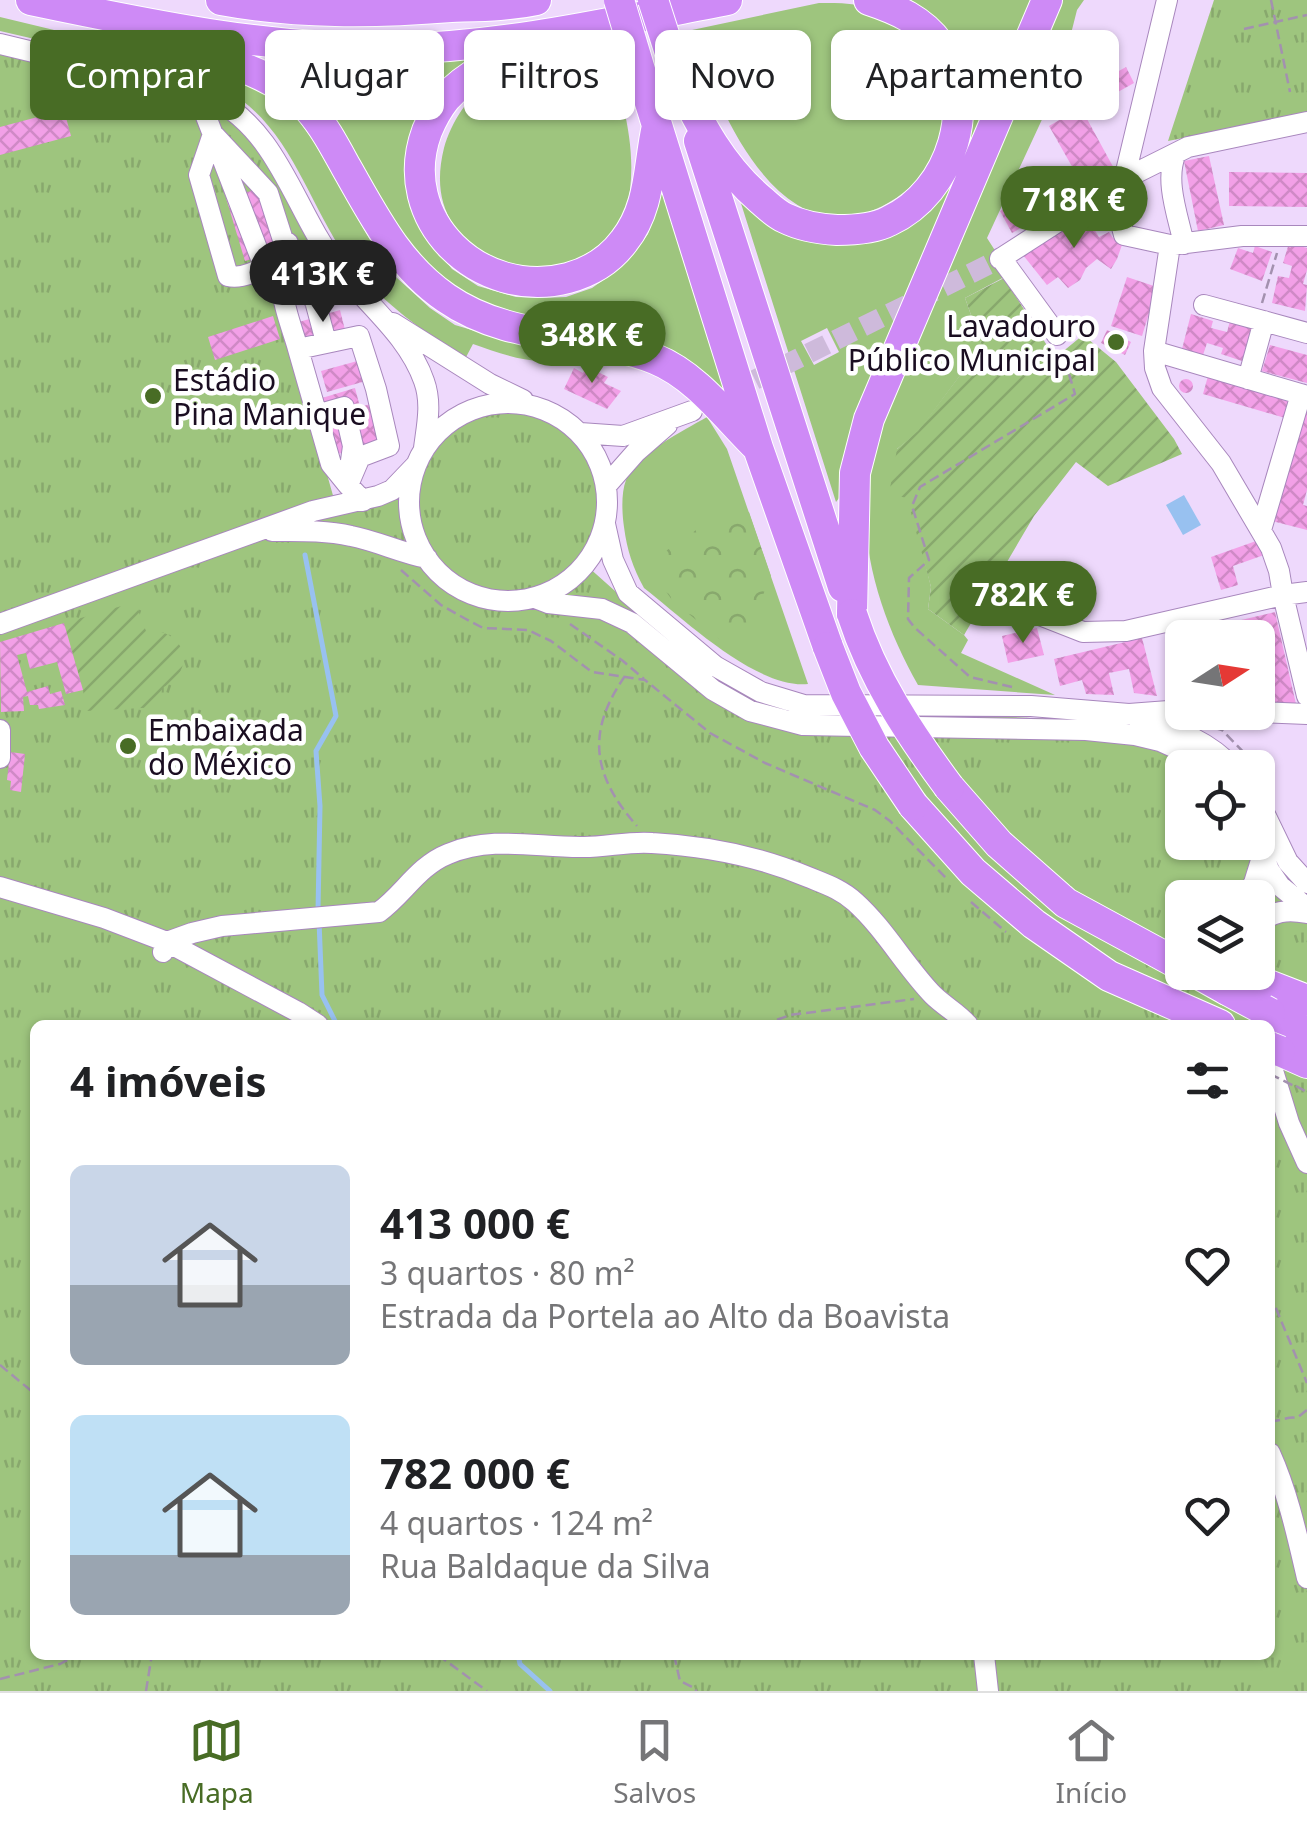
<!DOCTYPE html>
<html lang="pt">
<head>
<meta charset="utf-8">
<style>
	:root { --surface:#fff; --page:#f6f6f6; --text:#202124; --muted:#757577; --line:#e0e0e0; --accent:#486c25 }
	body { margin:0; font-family:"Noto Sans",sans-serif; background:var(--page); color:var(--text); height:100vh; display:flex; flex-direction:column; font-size:38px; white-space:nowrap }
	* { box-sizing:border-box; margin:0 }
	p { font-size:32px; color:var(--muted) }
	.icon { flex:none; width:55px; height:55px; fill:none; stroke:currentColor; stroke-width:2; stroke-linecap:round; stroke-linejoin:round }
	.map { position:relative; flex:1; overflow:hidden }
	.side { position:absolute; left:30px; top:1020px; width:1245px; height:640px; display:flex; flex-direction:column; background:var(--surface); border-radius:15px; box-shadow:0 2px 8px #0004 }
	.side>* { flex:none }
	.hud { position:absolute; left:30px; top:30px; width:1248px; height:90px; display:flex; gap:20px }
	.needle { width:65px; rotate:78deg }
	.controls { position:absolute; left:1165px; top:620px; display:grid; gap:20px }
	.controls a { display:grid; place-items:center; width:110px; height:110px; border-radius:15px; background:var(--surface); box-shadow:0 2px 8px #0004; font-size:50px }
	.price { position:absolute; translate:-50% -85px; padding:0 22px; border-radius:35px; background:var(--accent); color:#fff; font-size:32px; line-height:65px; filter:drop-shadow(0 2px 5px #0008) }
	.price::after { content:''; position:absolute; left:50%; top:60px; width:30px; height:22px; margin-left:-15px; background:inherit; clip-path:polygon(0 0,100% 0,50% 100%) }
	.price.on { background:#222; color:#fff }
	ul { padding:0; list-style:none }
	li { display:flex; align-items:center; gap:30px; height:250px; padding:0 40px }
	li span { display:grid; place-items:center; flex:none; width:280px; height:200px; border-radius:15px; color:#555 }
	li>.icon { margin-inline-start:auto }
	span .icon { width:120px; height:120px; fill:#fffc; stroke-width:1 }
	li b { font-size:42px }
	h2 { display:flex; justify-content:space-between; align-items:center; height:120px; padding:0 40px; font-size:42px }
	.tag { padding:0 35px; border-radius:15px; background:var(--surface); box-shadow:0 2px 8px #0004; font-size:35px; line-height:90px }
	.tag.on { background:var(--accent); color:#fff }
	.tab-bar { display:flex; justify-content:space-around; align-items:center; height:140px; border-top:2px solid var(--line); background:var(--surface); font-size:28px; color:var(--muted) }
	.tab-bar a { display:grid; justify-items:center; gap:5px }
	.tab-bar .on { color:var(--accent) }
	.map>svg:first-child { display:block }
	.grass { fill:#9ec57e; fill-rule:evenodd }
	.forest { fill:url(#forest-crowns) }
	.park { fill:url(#park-tufts); fill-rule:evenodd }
	.garden { fill:url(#garden-furrows) }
	.water { fill:#98c1f0 }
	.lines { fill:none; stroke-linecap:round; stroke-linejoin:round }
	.stream { stroke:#98c1f0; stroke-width:5 }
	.building { fill:url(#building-cross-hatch) }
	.minor-tunnel { stroke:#cebadb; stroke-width:20; stroke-dasharray:20 10; stroke-linecap:butt }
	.minor-casing { stroke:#a887bd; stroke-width:22 }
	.highway-casing { stroke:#fff; stroke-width:32 }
	.path { stroke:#a391af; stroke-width:2.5; stroke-dasharray:10 5; stroke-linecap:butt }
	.minor { stroke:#fff; stroke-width:20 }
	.highway { stroke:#ce8af6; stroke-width:30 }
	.highway-bridge-casing { stroke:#fff; stroke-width:32; stroke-linecap:butt }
	.path-bridge { stroke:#a391af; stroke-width:2.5; stroke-dasharray:10 5; stroke-linecap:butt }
	.highway-bridge { stroke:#ce8af6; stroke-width:30 }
	.poi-dot { fill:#486c25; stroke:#fff; stroke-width:4 }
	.labels { text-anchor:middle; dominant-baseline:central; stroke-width:9; stroke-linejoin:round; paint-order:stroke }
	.poi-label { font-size:30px; fill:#1a0d21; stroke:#fff; text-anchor:start }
</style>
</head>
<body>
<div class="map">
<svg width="1307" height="1691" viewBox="0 0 1307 1691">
	<defs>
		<pattern id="forest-crowns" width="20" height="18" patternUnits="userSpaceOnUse" patternTransform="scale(2.5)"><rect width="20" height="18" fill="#9ec57e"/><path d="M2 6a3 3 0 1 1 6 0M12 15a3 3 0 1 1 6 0" fill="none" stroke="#88a86d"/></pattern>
		<pattern id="park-tufts" width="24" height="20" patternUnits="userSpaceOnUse" patternTransform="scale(2.5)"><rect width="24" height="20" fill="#9ec57e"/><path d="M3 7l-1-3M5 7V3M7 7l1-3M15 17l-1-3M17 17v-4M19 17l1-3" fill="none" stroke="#88a86d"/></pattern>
		<pattern id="garden-furrows" width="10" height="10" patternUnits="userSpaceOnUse" patternTransform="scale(2.5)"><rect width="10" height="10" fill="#9ec57e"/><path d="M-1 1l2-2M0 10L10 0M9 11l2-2" fill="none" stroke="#88a86d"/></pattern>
		<pattern id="building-cross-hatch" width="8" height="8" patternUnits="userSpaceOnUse" patternTransform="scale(2.5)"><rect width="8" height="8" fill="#f2a0e7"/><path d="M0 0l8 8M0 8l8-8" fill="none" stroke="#cf89c6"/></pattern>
	</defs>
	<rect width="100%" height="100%" fill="#eed9fc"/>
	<!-- grass -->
	<path class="grass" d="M898,0H1034L843,493L836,502L738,194L771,219L906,222L966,97ZM827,328L839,352L814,365L801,341Z
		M1059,0H1084L1077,10L1058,85L987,238L1010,274L965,298L982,346L918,432L897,449L931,587L928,609L964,635L968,640L961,653L1055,695L918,685C888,632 862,563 866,500C867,478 873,454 876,431Z
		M819,3C840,3 859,3 879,10C887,12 926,45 931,53C941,66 950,111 947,127C945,133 940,141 937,147C924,173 913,189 888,203C780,265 717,108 692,30Z
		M0,17L208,67L272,95L297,118L314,142L370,240L396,277L430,308L455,325L564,357C535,368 500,353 473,344L465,359C422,330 386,306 353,266C314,216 298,148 249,106C235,94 219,86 203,78L0,31Z
		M607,49C621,95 636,141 630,190C624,234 589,261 548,267C542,268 532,271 526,270C519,270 511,265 504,262C453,242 430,204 444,148C451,123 468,95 491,82C525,62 569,58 607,49Z
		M474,58L423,116L425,235L452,269L478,286L516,297L541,298L566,297L592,288L616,271L635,252L648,234L659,198L663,192L730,398L485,307L417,259L317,96L285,71L284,64L374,66Z
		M707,417L727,449L808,684C756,689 684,619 644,588C633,568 627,550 624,527C622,513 621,493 626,480C637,453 683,431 707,417Z"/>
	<!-- forest -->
	<path class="forest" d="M725,510L749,512L771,576L740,649L735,652L672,600L647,564Z"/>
	<!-- park -->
	<path class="park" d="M1214,0H1307V114L1168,141Z
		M0,47L183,88L252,134L313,245L282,259L270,274L336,506C350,501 399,484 408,476C411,473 413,467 416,463C425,448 434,431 446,418C486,378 568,413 593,455C613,488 604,534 587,566L652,624L755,696L943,714L1125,722L1170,733L1220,767L1182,768V842H1258V818L1299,888L1307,895V1691H0ZM1182,898H1258V972H1182ZM35,1025H1270V1655H35Z"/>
	<!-- garden -->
	<path class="garden" d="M1004,278L1055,358L1083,335L1116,362L1174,439L1182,454L1108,486L1076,462L1034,516L964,635L928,609L931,587L907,498L889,494L897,449L918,431L982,346L965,298Z
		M135,602L146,631C186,628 198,671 162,688L160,707L86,711L83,690L64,623Z"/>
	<!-- water -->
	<path class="water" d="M1184,495L1201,525L1183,535L1166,505Z"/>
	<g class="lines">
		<!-- stream -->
		<path class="stream" d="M305,555L336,716L316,751L320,806L318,911
			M319,921L322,995L337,1025
			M518,1655L520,1664L550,1691"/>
	</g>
	<!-- building -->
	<path class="building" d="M1126,67L1134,83L1091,107L1095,114L1087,119L1117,174L1012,233L1000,211L1074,170L1049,126L1078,109L1068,91L1079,85L1083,91Z
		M64,110L71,136L0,155V127Z
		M1209,156L1224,225L1198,231L1184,161Z
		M1229,172L1307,173V207L1229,206Z
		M258,189L276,252L245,261L226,198Z
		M1093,208L1103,224L1094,229L1099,237L1109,232L1113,238L1123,242L1117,259L1111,269L1097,259L1086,268L1080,280L1068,288L1058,277L1047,285L1023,255Z
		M1289,243L1307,248V270L1303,284L1307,285L1305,311L1272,303L1278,276L1289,278L1292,266L1283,263Z
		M1255,246L1272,252L1262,281L1230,269L1238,248L1253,253Z
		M1127,277L1157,287L1142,336L1111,326Z
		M340,310L345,330L304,338L299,322Z
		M1191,314L1213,321L1211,328L1227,332L1230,321L1252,327L1242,361L1221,354L1223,348L1207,343L1203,355L1182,349Z
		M273,316L280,339L215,360L208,337Z
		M1107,330L1131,342L1125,355L1101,343Z
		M1270,345L1307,355V383L1262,371Z
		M361,360L366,381L327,392L321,371Z
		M589,362L599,366L596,371L608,377L604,383L621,391L607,409L564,389L574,368L583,373Z
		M1208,376L1290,400L1285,418L1203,394Z
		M1179 386a7 7 0 1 1 14 0a7 7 0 1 1-14 0Z
		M355,388L360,407L374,403L384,441L334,455L322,398Z
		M1307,404V490L1303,505L1307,506V530L1272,521Z
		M1256,541L1264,555L1233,566L1238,585L1221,590L1211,557Z
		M1275,612L1296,704H1272L1258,638H1182L1181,705L1165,638Z
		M64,623L83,690L66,694L57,662L30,669L26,653L17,655L27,692L48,686L50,694L61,691L65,705L39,709L38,705H30L28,696L23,697L24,711L1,712L0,642Z
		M1037,628L1044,655L1008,663L1002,636Z
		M1142,638L1157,696L1134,693L1129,669L1109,673L1114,695L1086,694L1082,680L1060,686L1054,659Z
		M10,752L25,754L21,792L10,790L11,781L7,780Z"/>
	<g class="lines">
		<!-- minor-tunnel -->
		<path class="minor-tunnel" d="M728,393L1000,259"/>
		<!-- minor casing -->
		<g class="minor-casing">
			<path id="minor" d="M1167,0L1117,209L1124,235L1170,245L1154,351L1155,368L1162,388L1221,463L1271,548L1279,571L1283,595L1307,696
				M0,44C37,53 74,62 111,70C146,77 182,81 213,98C280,133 294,210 337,266C366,304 408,335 424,381C432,403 427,425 424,448
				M186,87L205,114L260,256L270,261L276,256
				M1176,153C1164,180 1178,216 1184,244
				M1170,245L1242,236H1307
				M1001,258L1057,335
				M1000,259L1124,179L1188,147L1307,122
				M312,260C259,253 291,322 298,349L359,336L376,389L389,446L360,457L348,485L363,501
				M270,261C261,271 241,279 228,276L199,175L213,134L268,193L283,240L288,243
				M281,286L301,283L315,301L326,342
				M1204,305L1307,333
				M393,323L490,384L523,400
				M298,349L331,464L348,485
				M1154,351L1307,396
				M1248,379L1264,321
				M409 502a99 99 0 1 1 198 0a99 99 0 1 1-198 0Z
				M316,415L344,407L353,446L350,468
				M580,433L623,436L692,411
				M606,486L636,452L667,425
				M605,524L613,560L628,593L715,666L761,692L804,705L1031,706L1129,714L1182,710
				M1261,530L1301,394
				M272,531C298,531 325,530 351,536C377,541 401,553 427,558
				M535,598L548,603L602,609L632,623L713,690L750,711L803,725L1086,730L1135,735L1160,741L1182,751L1205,768
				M1032,612L1083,632L1126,631L1283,595L1307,592
				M0,624L313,511L378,496L392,490L415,466
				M1258,712L1307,714
				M1135,716C1172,729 1206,738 1233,768
				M0,730V758
				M1258,800L1288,862L1307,883
				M1258,840L1269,870L1280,886L1307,908
				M0,887L104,918L167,942L298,1012L318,1025
				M1244,898L1254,883L1263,854
				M1258,924C1273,911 1287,909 1307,913
				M163,952L167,942L192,933L222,926L379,912C403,895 418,866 448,854C493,835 538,848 584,847C607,847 630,841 652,843C707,846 758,856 808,877C825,884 841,889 855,902C885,929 905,966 933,995C944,1006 958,1013 968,1025
				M1270,1061L1289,1123L1307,1163
				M1270,1453C1288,1493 1297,1535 1307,1578
				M984,1655L988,1691"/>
		</g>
		<!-- highway casing -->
		<g class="highway-casing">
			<path id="highway" d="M31,0C150,25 271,50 394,49C506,47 617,21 727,0
				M221,0C297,14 374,13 451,7C479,6 508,6 536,0
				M165,28C177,37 189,49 202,55C213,60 227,62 238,66C264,75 290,89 309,109C324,126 335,147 346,167C374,216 398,265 446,298C509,342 587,332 655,359C697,376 727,418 758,448
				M537,44C505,58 470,71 446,98C438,108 432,119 427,131C394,220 480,301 568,278C590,272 610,260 624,241C651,207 648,166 657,126
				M679,81C700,125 722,167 761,200C768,206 776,214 785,218C801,226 819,229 837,230C854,230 874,229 889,221C952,192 980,102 939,44C922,20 896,9 869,0
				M646,90L758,448L828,647
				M699,141L843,587
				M852,614L855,473L869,419L1047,0
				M949,787L999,844L1066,903L1182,966
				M913,805L973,872L1034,924L1109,976L1220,1025
				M1195,972L1227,990
				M1263,983L1307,1000
				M1270,1013L1307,1032
				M1280,1051L1307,1063"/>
		</g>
		<!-- path -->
		<path class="path" d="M1271,0L1290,92
			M1244,29L1307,15
			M1262,303L1277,253
			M401,570L441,605L464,618L483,628L528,630L551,641L592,672L645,680L710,733L765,763L875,810L890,821L947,879
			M570,624L623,661L644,679
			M625,676C586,732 592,775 637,826
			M1012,687L970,677L914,627L908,619L909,578L929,560L912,506L920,487L1075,394L1063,354
			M1218,712L1215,728L1222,730L1262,771L1266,786
			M971,902L1006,932
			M763,1025L790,1015L914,999
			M1296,1086L1307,1092
			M1270,1294L1307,1383
			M0,1365L35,1394
			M1270,1421C1280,1422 1287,1416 1297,1418L1307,1410
			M438,1655L487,1691
			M674,1655L680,1681L696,1689V1691
			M0,1679L60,1664L77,1655
			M146,1691L151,1660L154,1655"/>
		<!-- minor -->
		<use href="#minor" class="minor"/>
		<!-- highway -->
		<use href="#highway" class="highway"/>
		<!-- highway-bridge casing -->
		<g class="highway-bridge-casing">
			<path id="highway-bridge" d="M619,0L646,90
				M653,0L679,81
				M852,614C873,679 909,733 949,787
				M828,647L846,693L874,747L913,805
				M1238,972L1263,983
				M1227,990L1270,1013
				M1270,1047L1280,1051"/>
		</g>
		<!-- path-bridge -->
		<path class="path-bridge" d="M1270,1074L1294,1086"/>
		<!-- highway-bridge -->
		<use href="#highway-bridge" class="highway-bridge"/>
	</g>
	<!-- markers -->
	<g class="poi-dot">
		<circle cx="1116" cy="342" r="10"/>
		<circle cx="153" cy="396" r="10"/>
		<circle cx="128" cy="746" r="10"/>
	</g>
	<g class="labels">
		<!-- poi labels -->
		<g class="poi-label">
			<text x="1096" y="325" text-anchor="end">Lavadouro<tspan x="1096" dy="34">Público Municipal</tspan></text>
			<text x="173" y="379">Estádio<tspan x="173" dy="34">Pina Manique</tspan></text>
			<text x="148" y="729">Embaixada<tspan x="148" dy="34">do México</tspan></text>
		</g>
	</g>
</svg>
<div class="controls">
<a><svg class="needle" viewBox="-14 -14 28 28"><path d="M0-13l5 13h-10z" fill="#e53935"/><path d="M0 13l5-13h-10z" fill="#757577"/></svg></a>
<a><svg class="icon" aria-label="locate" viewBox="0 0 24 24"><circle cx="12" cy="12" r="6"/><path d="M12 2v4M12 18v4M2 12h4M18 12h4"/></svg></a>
<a><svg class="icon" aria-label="layers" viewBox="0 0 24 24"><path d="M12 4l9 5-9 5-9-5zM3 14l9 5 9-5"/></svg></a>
</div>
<b class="price" style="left:1074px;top:251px">718K €</b>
<b class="price on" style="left:323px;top:325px">413K €</b>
<b class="price" style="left:592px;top:386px">348K €</b>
<b class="price" style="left:1023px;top:646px">782K €</b>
<div class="hud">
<a class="tag on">Comprar</a>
<a class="tag">Alugar</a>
<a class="tag">Filtros</a>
<a class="tag">Novo</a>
<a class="tag">Apartamento</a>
</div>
<section class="side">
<h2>4 imóveis<svg class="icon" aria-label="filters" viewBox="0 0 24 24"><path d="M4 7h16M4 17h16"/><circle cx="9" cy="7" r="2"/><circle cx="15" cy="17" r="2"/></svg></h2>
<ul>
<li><span style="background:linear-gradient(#c9d6e8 60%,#9aa5b1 0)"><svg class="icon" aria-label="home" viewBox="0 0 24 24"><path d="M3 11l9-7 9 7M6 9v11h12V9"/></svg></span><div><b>413 000 €</b><p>3 quartos · 80 m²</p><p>Estrada da Portela ao Alto da Boavista</p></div><svg class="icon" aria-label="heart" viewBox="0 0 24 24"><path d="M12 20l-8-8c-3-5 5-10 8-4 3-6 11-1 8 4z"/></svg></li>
<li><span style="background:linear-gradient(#bfe0f5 70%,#9aa5b1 0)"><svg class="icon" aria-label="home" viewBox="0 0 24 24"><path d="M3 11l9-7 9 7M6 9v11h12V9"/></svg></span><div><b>782 000 €</b><p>4 quartos · 124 m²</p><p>Rua Baldaque da Silva</p></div><svg class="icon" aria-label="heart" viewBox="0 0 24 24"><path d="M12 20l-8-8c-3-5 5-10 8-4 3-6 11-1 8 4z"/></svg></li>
</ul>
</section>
</div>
<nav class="tab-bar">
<a class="on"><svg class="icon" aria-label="map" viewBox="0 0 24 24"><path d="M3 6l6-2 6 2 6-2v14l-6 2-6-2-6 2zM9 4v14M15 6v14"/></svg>Mapa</a>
<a><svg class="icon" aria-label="saved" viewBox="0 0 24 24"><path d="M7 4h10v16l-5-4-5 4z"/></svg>Salvos</a>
<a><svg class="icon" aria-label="home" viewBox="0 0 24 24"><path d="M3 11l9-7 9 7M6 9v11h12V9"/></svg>Início</a>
</nav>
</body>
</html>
